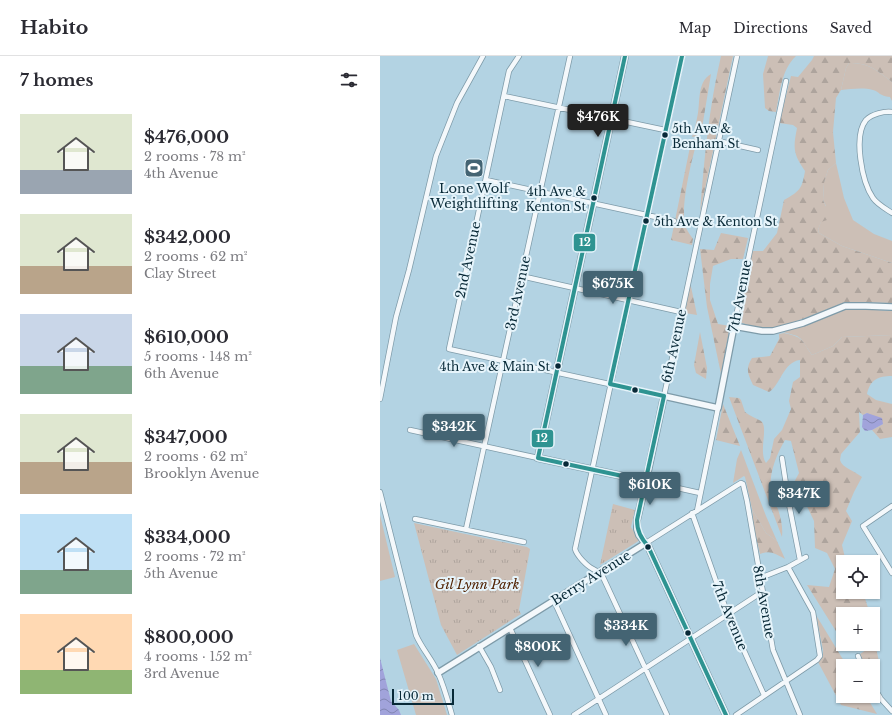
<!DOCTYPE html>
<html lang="en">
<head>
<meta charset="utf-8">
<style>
	:root { --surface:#fff; --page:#f2f2f3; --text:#2b2b33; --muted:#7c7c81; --line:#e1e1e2; --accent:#446473 }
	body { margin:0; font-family:"Libre Baskerville",serif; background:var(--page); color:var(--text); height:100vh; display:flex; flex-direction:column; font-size:15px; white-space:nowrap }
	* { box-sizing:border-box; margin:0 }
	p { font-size:13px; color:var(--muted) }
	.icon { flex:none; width:22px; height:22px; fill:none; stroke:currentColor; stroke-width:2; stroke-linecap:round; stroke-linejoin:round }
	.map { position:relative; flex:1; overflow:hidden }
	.details { display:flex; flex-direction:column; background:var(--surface); width:380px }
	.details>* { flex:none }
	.buttons { position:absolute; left:456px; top:499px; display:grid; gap:8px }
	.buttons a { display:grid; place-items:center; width:44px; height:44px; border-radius:0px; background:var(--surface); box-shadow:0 1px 3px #0004; font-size:20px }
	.scale { position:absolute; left:12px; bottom:10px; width:62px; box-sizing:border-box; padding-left:4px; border:2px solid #082937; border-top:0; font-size:11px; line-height:14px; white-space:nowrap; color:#082937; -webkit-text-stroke:3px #e6f4fb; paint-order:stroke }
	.price { position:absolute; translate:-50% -34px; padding:0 9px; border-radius:4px; background:var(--accent); color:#fff; font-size:13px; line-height:26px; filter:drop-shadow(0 1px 2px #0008) }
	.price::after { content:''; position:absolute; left:50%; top:24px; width:12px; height:9px; margin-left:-6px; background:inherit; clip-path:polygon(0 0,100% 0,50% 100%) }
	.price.current { background:#222; color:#fff }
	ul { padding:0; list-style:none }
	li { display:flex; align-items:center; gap:12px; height:100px; padding:0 20px }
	li span { display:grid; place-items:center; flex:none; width:112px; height:80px; border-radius:0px; color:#555 }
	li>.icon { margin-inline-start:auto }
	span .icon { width:48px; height:48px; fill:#fffc; stroke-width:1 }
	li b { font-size:17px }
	h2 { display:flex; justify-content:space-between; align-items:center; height:48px; padding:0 20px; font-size:17px }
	header { display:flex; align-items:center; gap:24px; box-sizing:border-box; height:56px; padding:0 20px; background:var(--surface); border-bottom:1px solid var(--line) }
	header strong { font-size:19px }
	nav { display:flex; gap:22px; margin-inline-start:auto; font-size:14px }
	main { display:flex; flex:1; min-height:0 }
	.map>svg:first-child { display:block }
	.grass { fill:#ccbfb6 }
	.forest { fill:url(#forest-firs) }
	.park { fill:url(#park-tufts) }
	.water { fill:url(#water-waves) }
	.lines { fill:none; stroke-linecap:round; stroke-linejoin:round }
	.minor-casing { stroke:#7e9ba9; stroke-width:6 }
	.tertiary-casing { stroke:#7e9ba9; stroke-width:8 }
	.secondary-casing { stroke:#7e9ba9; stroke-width:8 }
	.minor { stroke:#f4f8fb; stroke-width:4.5 }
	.tertiary { stroke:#f4f8fb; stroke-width:5.5 }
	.secondary { stroke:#e4e9e7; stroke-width:6 }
	.bus-1-casing { stroke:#e6f4fb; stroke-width:7 }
	.bus-1 { stroke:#2e9391; stroke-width:4 }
	.bus-dot { fill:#082937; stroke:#e6f4fb; stroke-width:1.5 }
	.labels { text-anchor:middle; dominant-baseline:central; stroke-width:4; stroke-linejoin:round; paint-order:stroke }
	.bus-label { font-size:12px; fill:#082937; stroke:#e6f4fb; text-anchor:start }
	.poi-label { font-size:13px; fill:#082937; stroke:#e6f4fb }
	.street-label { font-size:13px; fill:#082937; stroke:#e6f4fb }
	.park-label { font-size:13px; font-style:italic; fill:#512202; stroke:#e6f4fb }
	.line-badge { stroke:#e6f4fb; stroke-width:1.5 }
	.badge-label { font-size:11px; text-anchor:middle; font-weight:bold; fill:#fff }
</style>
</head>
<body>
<header>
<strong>Habito</strong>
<nav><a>Map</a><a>Directions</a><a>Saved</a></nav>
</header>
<main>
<section class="details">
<h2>7 homes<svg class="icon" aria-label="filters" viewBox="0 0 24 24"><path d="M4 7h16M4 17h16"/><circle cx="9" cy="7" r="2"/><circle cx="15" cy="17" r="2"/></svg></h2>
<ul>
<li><span style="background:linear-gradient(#dfe7d0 70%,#9aa5b1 0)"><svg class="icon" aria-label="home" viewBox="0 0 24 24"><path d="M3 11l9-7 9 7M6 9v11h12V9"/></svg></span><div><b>$476,000</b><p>2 rooms · 78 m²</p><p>4th Avenue</p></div></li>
<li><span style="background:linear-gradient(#dfe7d0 65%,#b9a48a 0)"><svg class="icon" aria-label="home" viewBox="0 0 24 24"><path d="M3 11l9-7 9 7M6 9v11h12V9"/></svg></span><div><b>$342,000</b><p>2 rooms · 62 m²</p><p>Clay Street</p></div></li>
<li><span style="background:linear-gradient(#c9d6e8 65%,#7fa58c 0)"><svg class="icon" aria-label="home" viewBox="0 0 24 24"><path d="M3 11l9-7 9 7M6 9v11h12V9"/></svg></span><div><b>$610,000</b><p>5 rooms · 148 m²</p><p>6th Avenue</p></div></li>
<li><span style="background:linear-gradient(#dfe7d0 60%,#b9a48a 0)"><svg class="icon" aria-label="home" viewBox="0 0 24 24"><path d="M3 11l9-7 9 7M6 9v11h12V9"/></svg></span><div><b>$347,000</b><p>2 rooms · 62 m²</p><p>Brooklyn Avenue</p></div></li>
<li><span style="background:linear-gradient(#bfe0f5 70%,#7fa58c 0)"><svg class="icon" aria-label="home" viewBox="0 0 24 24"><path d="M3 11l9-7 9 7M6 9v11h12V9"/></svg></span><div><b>$334,000</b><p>2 rooms · 72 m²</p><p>5th Avenue</p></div></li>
<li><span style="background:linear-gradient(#ffd9b3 70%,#8fb573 0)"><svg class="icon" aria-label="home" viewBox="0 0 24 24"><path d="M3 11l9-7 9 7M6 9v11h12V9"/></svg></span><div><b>$800,000</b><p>4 rooms · 152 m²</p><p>3rd Avenue</p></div></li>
</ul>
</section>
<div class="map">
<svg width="512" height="659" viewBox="0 0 512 659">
	<defs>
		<pattern id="forest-firs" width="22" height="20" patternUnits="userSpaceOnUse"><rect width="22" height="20" fill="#ccbfb6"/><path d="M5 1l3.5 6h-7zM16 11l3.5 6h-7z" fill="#aea49d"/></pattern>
		<pattern id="park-tufts" width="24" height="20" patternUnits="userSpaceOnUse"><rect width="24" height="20" fill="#ccbfb6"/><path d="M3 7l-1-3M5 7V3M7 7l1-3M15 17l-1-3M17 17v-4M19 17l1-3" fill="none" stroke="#aea49d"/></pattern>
		<pattern id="water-waves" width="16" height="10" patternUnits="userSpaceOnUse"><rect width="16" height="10" fill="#a1a3db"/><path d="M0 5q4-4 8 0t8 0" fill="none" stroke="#8185b2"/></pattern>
	</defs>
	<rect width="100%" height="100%" fill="#b3d3e3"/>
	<!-- grass -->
	<path class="grass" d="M469,7C488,6 498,15 512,26V45L510,41C499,40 500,36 493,34C483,31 471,33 461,34L466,12Z
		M456,107L464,142L473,164L494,178L512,185V207L462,190L439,177L438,174L446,150L443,144L444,126L448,114Z
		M466,252L512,255V279L462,281L453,290L432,299L421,283L417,280L403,276Z
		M361,394L386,460L397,485L386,477L372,453L365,421L364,420L353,427L357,403Z
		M0,459L15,521L0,525Z
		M34,588L56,623L67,659H36L17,594Z"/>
	<!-- forest -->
	<path class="forest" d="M341,0H353L320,157C324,104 329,51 341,0Z
		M388,0H416C401,14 400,37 396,56L389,55L385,52L383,18Z
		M434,0H512V26C498,15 488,6 469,7L466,12L461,34L456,42L453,76L456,107L448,114L444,127L443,144L449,157L447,164L441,166L438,174L439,177L462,190L512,207V247L469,246L400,271C385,273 371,271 357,265L372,195H383L397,177L404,144C420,135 422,133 425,115C413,98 413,92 417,72L413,69L399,67L411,20L418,21L432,4Z
		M331,18L322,72L319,80L312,81C314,75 316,68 317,62C321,47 316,27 331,18Z
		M318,82C312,102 299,153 306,172C308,176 311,180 313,183L312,189L291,184L311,86L314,83Z
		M341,177L368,182L363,203H351L333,210L330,228V244L338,268L350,270L341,318L327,251L320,193L334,194Z
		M310,226L317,259L305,257Z
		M320,276L327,312L326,323L316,317L314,309Z
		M404,277C423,281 421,283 432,299L453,290L462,281L512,279V320C498,320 490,324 487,338L496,344L512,348V381L500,383L492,374L503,368L487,357L483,359L479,356L480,376L461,398L460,404C462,412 475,415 482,421L474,436L466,455L472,465L462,489L466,506H463V536H483L489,555V558H463V579L459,580L427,529L449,531L455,513L447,497L435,492L434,465L424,444H415L411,432L419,417L411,385L405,384C395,401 387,422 392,442C393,446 396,450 398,453C401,463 403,471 402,481L349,341L359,342L361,344L365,356C370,360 376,362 381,365C389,371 378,395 386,407L390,402L394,383L402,374L411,353L409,345L413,326L420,321V304C403,306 400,330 389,336L373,329C368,318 365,313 372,302L390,300L399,283V278Z
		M343,348L360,390L336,384Z
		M372,453L386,477L397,485L405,503C395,498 391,494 380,498L374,473Z
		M436,559L467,610H463V640H486L497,658L461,649L438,606L443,600V594Z
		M492,590L496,592L500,610L495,630L493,627V610H485L480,598Z"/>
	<!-- park -->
	<path class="park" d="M233,448L255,454L251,471L259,484L257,486L220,509Z
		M34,467L147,491L150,493L139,554L141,558L77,599L61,569Z"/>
	<!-- water -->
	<path class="water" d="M487,357L502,362L503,368L492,374L485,375L482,371L483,359Z
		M0,602L11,645L19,654L21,659H0Z"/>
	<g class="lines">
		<!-- minor casing -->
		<g class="minor-casing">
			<path id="minor" d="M139,0L129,15L69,293L284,340L357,0
				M124,40L285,74
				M512,56C504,55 492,58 486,64C473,80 482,126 493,142C497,148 506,153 512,157
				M338,85L378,94
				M106,124L294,165
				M141,220L301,256
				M354,270L406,25
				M0,343L16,261L29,214L56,100L77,47L103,0
				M30,374L158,402
				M402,402L409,448L420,504
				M266,425L320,437
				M0,436L36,579C42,593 52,603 58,617C64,630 68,645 72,659
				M512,450L483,470L512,517
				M317,455L338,352
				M312,457L348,559L384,639
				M35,463L144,486
				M86,473L190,0
				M266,487L356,430L361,427L363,428L367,445L393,594L420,659
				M380,522L408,511L426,501
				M174,545L226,659
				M130,572L170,659
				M99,590L111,611L120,634
				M478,600L482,610
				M493,630L501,643L512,655
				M194,659L382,536
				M287,659L222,519C219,516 217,515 213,513C207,510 197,500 195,493L302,0
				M356,659L437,604L440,600L433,556L408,511"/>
		</g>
		<!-- tertiary casing -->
		<g class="tertiary-casing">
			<path id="tertiary" d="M245,0L158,402L266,425L284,340L338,352L354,270L382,275H393L423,267L465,250H486L512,251
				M58,617L266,487"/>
		</g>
		<!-- secondary casing -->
		<g class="secondary-casing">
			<path id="secondary" d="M266,425L257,464V473L259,479L268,490L346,659"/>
		</g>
		<!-- minor -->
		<use href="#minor" class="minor"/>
		<!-- tertiary -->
		<use href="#tertiary" class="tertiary"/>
		<!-- secondary -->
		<use href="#secondary" class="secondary"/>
		<!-- bus-1 casing -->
		<g class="bus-1-casing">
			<path id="bus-1" d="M245,0L158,402L266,425
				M302,0L230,328L284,340L257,464C257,475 261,482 268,490L346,659"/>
		</g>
		<!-- bus-1 -->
		<use href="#bus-1" class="bus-1"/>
	</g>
	<!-- icons -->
	<defs>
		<g id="stadium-square" transform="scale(1)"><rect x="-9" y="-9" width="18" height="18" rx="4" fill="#446473" stroke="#e6f4fb"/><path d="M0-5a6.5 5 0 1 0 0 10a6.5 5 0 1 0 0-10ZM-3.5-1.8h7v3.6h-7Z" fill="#fff"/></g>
	</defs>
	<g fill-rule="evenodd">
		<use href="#stadium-square" x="94" y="112"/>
	</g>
	<!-- markers -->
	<g class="bus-dot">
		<circle cx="285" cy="79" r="3.5"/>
		<circle cx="214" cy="142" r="3.5"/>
		<circle cx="266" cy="165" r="3.5"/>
		<circle cx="178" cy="310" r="3.5"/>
		<circle cx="255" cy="334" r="3.5"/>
		<circle cx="186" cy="408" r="3.5"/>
		<circle cx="268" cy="491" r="3.5"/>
		<circle cx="308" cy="577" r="3.5"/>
	</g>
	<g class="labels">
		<!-- bus labels -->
		<g class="bus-label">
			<text x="292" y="72">5th Ave &amp;<tspan x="292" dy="15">Benham St</tspan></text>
			<text x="206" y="135" text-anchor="end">4th Ave &amp;<tspan x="206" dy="15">Kenton St</tspan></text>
			<text x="274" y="165">5th Ave &amp; Kenton St</text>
			<text x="170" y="310" text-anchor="end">4th Ave &amp; Main St</text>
		</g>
		<!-- poi labels -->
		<g class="poi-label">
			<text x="94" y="132">Lone Wolf<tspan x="94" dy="15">Weightlifting</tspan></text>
		</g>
		<!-- street labels -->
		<g class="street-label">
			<text transform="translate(88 204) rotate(-78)">2nd Avenue</text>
			<text transform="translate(138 237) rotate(-78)">3rd Avenue</text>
			<text transform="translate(360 240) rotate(-79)">7th Avenue</text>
			<text transform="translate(294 290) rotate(-78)">6th Avenue</text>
			<text transform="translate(211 522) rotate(-32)">Berry Avenue</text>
			<text transform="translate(384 546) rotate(80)">8th Avenue</text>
			<text transform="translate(350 560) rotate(68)">7th Avenue</text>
		</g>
		<!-- park labels -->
		<g class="park-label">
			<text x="97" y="528">Gil Lynn Park</text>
		</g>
	</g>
	<g class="line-badge">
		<rect x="193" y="177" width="23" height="19" rx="4" fill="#2e9391"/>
		<rect x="151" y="373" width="23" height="19" rx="4" fill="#2e9391"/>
	</g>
	<g class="badge-label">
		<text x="205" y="190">12</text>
		<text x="162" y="386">12</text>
	</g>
</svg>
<div class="buttons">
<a><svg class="icon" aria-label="locate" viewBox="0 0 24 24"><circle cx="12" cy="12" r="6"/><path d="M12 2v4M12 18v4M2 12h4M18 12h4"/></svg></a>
<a>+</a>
<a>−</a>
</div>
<div class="scale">100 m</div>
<b class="price current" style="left:218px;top:82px">$476K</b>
<b class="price" style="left:233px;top:249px">$675K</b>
<b class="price" style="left:74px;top:392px">$342K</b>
<b class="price" style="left:270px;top:450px">$610K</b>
<b class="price" style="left:419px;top:459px">$347K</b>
<b class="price" style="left:246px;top:591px">$334K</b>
<b class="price" style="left:158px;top:612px">$800K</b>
</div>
</main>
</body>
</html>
